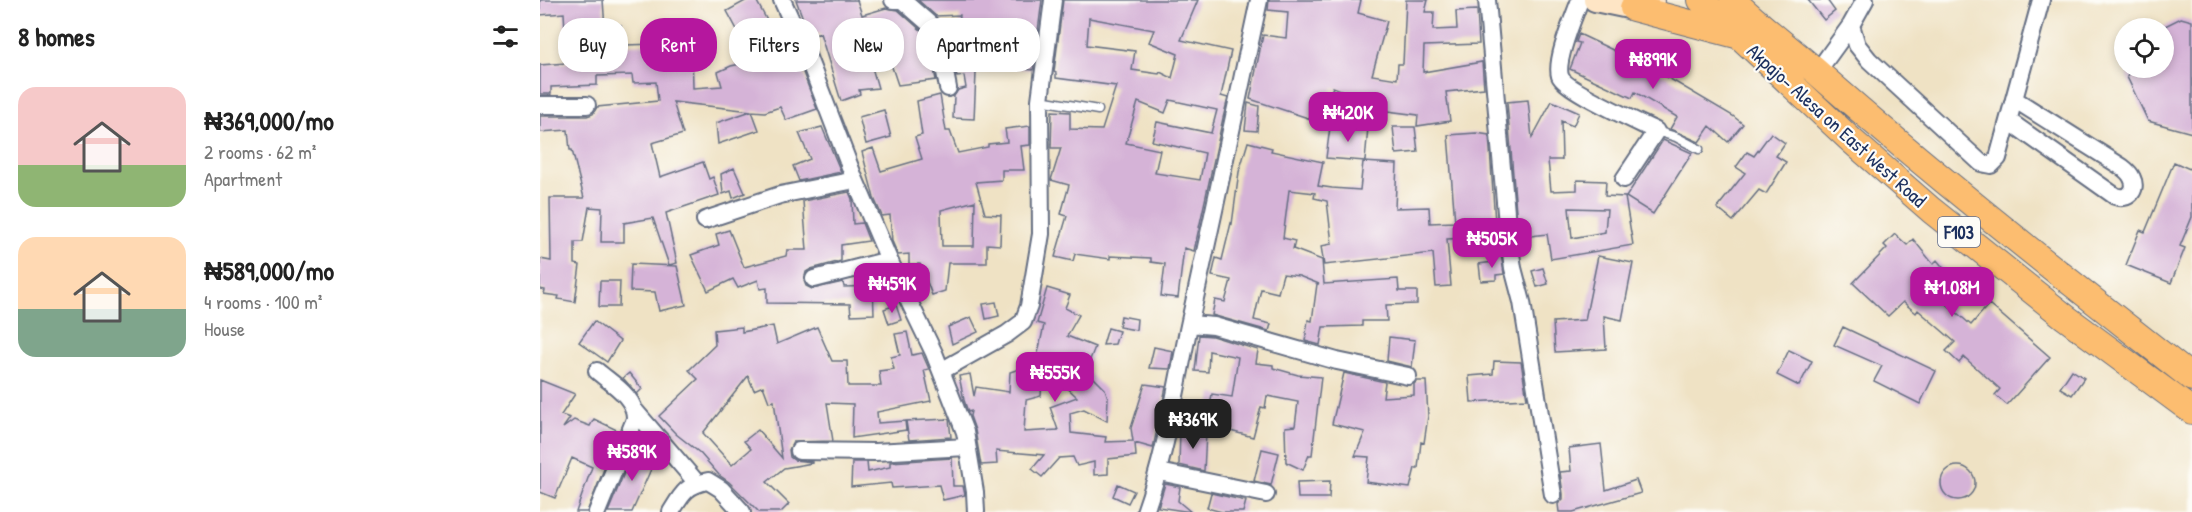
<!DOCTYPE html>
<html lang="en">
<head>
<meta charset="utf-8">
<style>
	:root { --surface:#fff; --page:#f6f6f6; --text:#222; --muted:#767676; --accent:#b5179e }
	body { margin:0; font-family:"Patrick Hand",sans-serif; background:var(--page); color:var(--text); height:100vh; display:flex; flex-direction:column; font-size:22px; white-space:nowrap }
	* { box-sizing:border-box; margin:0 }
	p { font-size:20px; color:var(--muted) }
	.icon { flex:none; width:33px; height:33px; fill:none; stroke:currentColor; stroke-width:2; stroke-linecap:round; stroke-linejoin:round }
	.map { position:relative; flex:1; overflow:hidden }
	.sheet { display:flex; flex-direction:column; background:var(--surface); width:540px }
	.sheet>* { flex:none }
	.top-card { position:absolute; left:18px; top:18px; width:570px; height:54px; display:flex; gap:12px }
	.fabs { position:absolute; left:1574px; top:18px; display:grid; gap:12px }
	.fabs a { display:grid; place-items:center; width:60px; height:60px; border-radius:50%; background:var(--surface); box-shadow:0 3px 9px #0003; font-size:30px }
	.price { position:absolute; translate:-50% -51px; padding:0 14px; border-radius:12px; background:var(--accent); color:#fff; font-size:20px; line-height:39px; filter:drop-shadow(0 2px 3px #0008) }
	.price::after { content:''; position:absolute; left:50%; top:36px; width:18px; height:14px; margin-left:-9px; background:inherit; clip-path:polygon(0 0,100% 0,50% 100%) }
	.price.active { background:#222; color:#fff }
	ul { padding:0; list-style:none }
	li { display:flex; align-items:center; gap:18px; height:150px; padding:0 18px }
	li span { display:grid; place-items:center; flex:none; width:168px; height:120px; border-radius:18px; color:#555 }
	li>.icon { margin-inline-start:auto }
	span .icon { width:72px; height:72px; fill:#fffc; stroke-width:1 }
	li b { font-size:26px }
	h2 { display:flex; justify-content:space-between; align-items:center; height:72px; padding:0 18px; font-size:26px }
	.tag { padding:0 21px; border-radius:24px; background:var(--surface); box-shadow:0 3px 9px #0003; font-size:21px; line-height:54px }
	.tag.active { background:var(--accent); color:#fff }
	main { display:flex; flex:1; min-height:0 }
	.map>svg:first-child { display:block }
	.building { fill:#d5b3d7; fill-rule:evenodd }
	.lines { fill:none; stroke-linecap:round; stroke-linejoin:round }
	.lane-casing { stroke:#656e82; stroke-width:11 }
	.street-casing { stroke:#656e82; stroke-width:20 }
	.secondary-casing { stroke:#656e82; stroke-width:26 }
	.primary-casing { stroke:#656e82; stroke-width:28 }
	.lane { stroke:#fff; stroke-width:8 }
	.street { stroke:#fff; stroke-width:16 }
	.secondary { stroke:#fee5c5; stroke-width:22 }
	.primary { stroke:#fcbd6f; stroke-width:26 }
	.labels { text-anchor:middle; dominant-baseline:central; stroke-width:4.5; stroke-linejoin:round; paint-order:stroke }
	.shield { fill:#fdfcf7; stroke:#5f6c8c; stroke-width:1.5 }
	.shield-label { font-size:18px; font-weight:bold; fill:#1b2f5e }
	.street-label { font-size:20px; fill:#1b2f5e; stroke:#fdfcf7 }
</style>
</head>
<body>
<main>
<section class="sheet">
<h2>8 homes<svg class="icon" aria-label="filters" viewBox="0 0 24 24"><path d="M4 7h16M4 17h16"/><circle cx="9" cy="7" r="2"/><circle cx="15" cy="17" r="2"/></svg></h2>
<ul>
<li><span style="background:linear-gradient(#f6c9c9 65%,#8fb573 0)"><svg class="icon" aria-label="home" viewBox="0 0 24 24"><path d="M3 11l9-7 9 7M6 9v11h12V9"/></svg></span><div><b>₦369,000/mo</b><p>2 rooms · 62 m²</p><p>Apartment</p></div></li>
<li><span style="background:linear-gradient(#ffd9b3 60%,#7fa58c 0)"><svg class="icon" aria-label="home" viewBox="0 0 24 24"><path d="M3 11l9-7 9 7M6 9v11h12V9"/></svg></span><div><b>₦589,000/mo</b><p>4 rooms · 100 m²</p><p>House</p></div></li>
</ul>
</section>
<div class="map">
<svg width="1652" height="512" viewBox="0 0 1652 512">
	<rect width="100%" height="100%" fill="#fdfcf7"/>
	<filter id="ink" filterUnits="userSpaceOnUse"><feTurbulence type="fractalNoise" baseFrequency=".0167" numOctaves="2"/><feDisplacementMap in="SourceGraphic" scale="12" xChannelSelector="R" yChannelSelector="G"/><feConvolveMatrix kernelMatrix="1 2 1 2 8 2 1 2 1" color-interpolation-filters="sRGB"/></filter>
	<filter id="wash" filterUnits="userSpaceOnUse"><feTurbulence type="fractalNoise" baseFrequency=".008" numOctaves="4" result="noise"/><feDisplacementMap in="SourceGraphic" scale="24" xChannelSelector="R" yChannelSelector="G"/><feGaussianBlur stdDeviation="1.35" result="paint"/><feColorMatrix in="noise" values="0 0 0 0 0 0 0 0 0 0 0 0 0 0 0 0 0 1.4 0 .05"/><feComposite in="paint" operator="in"/></filter>
	<g filter="url(#wash)">
		<rect width="100%" height="100%" fill="#efe2c4"/>
		<g id="blocks">
			<!-- building -->
			<path class="building" d="M0,0H63L65,28L81,25L84,45L119,44V48H152L153,88L182,86L178,72L191,66L214,61L187,11L207,0H216L252,67L260,65L277,109L246,120L240,107L225,112L212,111L219,130L178,144L176,123L211,111L133,102L143,134L112,143L120,177L163,162L169,179L173,177L179,195L126,213L137,263L129,265L113,218L84,223V242H61L62,208L49,207L43,242H35V264L40,265L35,302L18,299L19,296L4,294L5,290L0,289V259L11,261L10,198H44L32,150H30L28,130L0,132V116H47L53,114L57,107L118,101L116,82L93,83L92,75L57,76V85L11,87V94H0V65L27,63L24,13L0,15Z
				M256,0H317L322,15L346,8L358,10L384,33L391,54L396,80L358,85L349,58L331,64L338,88L319,90L320,94L301,101L280,33L270,37Z
				M378,0H502L493,70L475,68L477,55L437,50L434,119L413,118L414,96L418,90L426,88L424,76L417,77L416,73L420,15L396,16Z
				M523,0H658L641,40L691,51L681,96L688,98L683,118L654,251L644,248L638,298L621,296L625,264L611,262V258L570,256V259L535,254L533,261L515,257L527,216L521,214L529,185L511,180L521,148H511L512,111L530,112V129L562,130L576,86L516,78V73L514,72ZM549,18L614,30L609,42L638,54L632,78L620,72L619,74L592,70L595,51L547,45ZM630,100L677,110L671,133L617,122L612,141L665,153L660,180L615,173L620,150L586,143L598,102L625,113Z
				M729,0H821L818,13L847,21L832,75L857,79L858,64H863L866,0H888L885,12H894L893,30L917,29L916,11L937,10L939,44L884,46L883,72L942,62L944,88L906,92L910,121L877,126L878,115L809,106L811,94L793,87L785,103L777,99L771,119L710,99L723,35L746,38L748,12L728,10Z
				M1268,0H1287L1295,11L1284,20Z
				M1641,18L1652,21V133L1608,121L1587,77L1590,68H1623V27Z
				M1039,34L1115,70L1193,116L1203,124L1188,142L1170,126L1159,142L1130,129L1137,117L1095,92L1092,98L1030,69L1040,43L1036,42Z
				M400,95L406,131H410L418,153L448,147V144L467,142L465,129L490,126V145L481,146L484,170H462V180L436,182L445,214L461,215L460,245L447,244V263H408L405,291L392,295L380,264H369V254L358,255L352,241L350,215L342,216L334,198L322,152L333,148L341,171L382,159L375,137L382,135L377,101ZM435,201L434,246H402L401,210Z
				M988,100L992,138L1012,101L1039,113L1033,126L1021,121L1022,160H1008L1011,191L1037,190V180L1066,181L1065,196L1085,197L1093,245L1011,259L1007,234L982,237L977,223L967,102ZM1029,208L1067,209L1065,232L1032,238Z
				M708,103L719,106L717,131L705,130Z
				M344,110L351,137L326,144L319,117Z
				M282,127L301,172L259,181L253,166L270,159L259,133Z
				M790,127H828L825,161L786,158Z
				M853,127H875L878,152L856,154Z
				M936,133L949,135L956,237L907,239L911,286L896,287L893,253L784,265L781,246L792,244L787,201L774,198L775,193L749,190L743,238L755,241L753,249L782,260L784,284L858,279L859,291H877V304L846,305L847,321H822V326L783,327L780,345L765,341L768,320L772,321L777,284H779L759,276L743,274L738,293L721,289L714,320L731,324L729,331L672,315L675,300L685,302L691,280L672,276L676,258L682,260L691,223L692,224L699,172L708,142L732,148L731,151L783,162L778,186L792,188L820,190L823,162L857,164L855,208L889,207L890,223L915,222L908,135Z
				M1231,133L1245,143L1236,156L1246,162L1226,194L1219,190L1193,221L1177,208L1205,173L1196,167L1207,152L1214,156Z
				M1123,140L1152,153L1113,214L1086,197Z
				M1634,162L1652,170V217L1640,246L1645,248L1631,283L1586,265L1600,230L1605,232Z
				M194,168L205,193L193,198L191,191L183,194L181,174Z
				M309,192L312,199L313,224L322,223L329,241L301,245V261L271,269L266,272L264,281L266,286L272,289L303,282L304,287L333,286L334,314L311,315L310,304L227,303V288L220,289L218,280L198,288L193,279L168,291L151,255L179,245L176,234L189,230L204,267L246,256L247,250H267L263,201Z
				M1355,234L1367,245L1373,239L1393,264L1397,260L1406,271L1394,281L1399,285L1393,292L1431,325L1449,304L1510,357L1467,405L1455,395L1460,389L1424,357L1419,363L1406,351L1415,342L1378,310L1376,313L1363,302L1348,316L1313,283L1347,248L1344,245Z
				M961,254L964,274L956,275V280L941,281L939,264L953,262V255Z
				M1058,256L1093,263L1082,320L1064,316L1066,349L1015,352L1013,322L1045,320Z
				M91,264L137,266L146,305L119,311L115,292L90,291Z
				M1003,268L1008,284L997,287L992,271Z
				M60,281H80L79,307H59Z
				M507,288L530,295L525,308L539,315L527,336L555,347L546,370L565,389L568,398L567,421L544,409L530,413L531,433L566,437L565,442L593,441L591,428L605,384L626,387L613,448L595,443L596,456L568,459V474L554,475V462L537,466L533,457L519,458L502,477L492,469L504,455L456,451L457,464L441,465L435,430L430,416L431,411L428,412L424,400L419,376L430,374L434,396L436,387L469,392L470,372L501,362L497,358L504,325L497,323ZM503,365L537,397L510,407L518,430L484,432L486,400L501,396Z
				M456,302L459,316L446,319L443,304Z
				M356,305L361,320L349,324L344,309Z
				M581,316L597,319L596,330L579,327Z
				M431,317L438,332L412,344L408,327Z
				M54,321L80,341L67,362L39,342Z
				M233,326L237,344L277,327L292,361H307L308,386H341L339,371L354,369L351,357L360,355L355,334L367,332L372,355L382,353L389,369L384,370L391,401L337,412L338,423L365,421L366,430L312,438L313,404L287,403L293,441L253,442L249,450L250,457L254,460L272,462V463L244,468L227,482L249,504L241,512H219L189,482L179,475L160,453L136,434L119,416L158,379L149,370L175,345L174,330L202,327V332ZM208,376L214,390L223,386L229,402L234,401L242,458L218,430L204,441L211,449L192,465L163,433Z
				M1303,327L1396,371L1380,404L1334,381L1342,366L1294,345Z
				M568,328L579,331L575,344L563,345Z
				M659,335L672,336L718,350L716,363L733,365V368L758,375L781,377L772,455H769L763,470L746,462L745,427L755,426L758,402L727,396L725,408L721,407L713,437L679,428L684,408L670,406L672,394L692,397L698,357L669,351L668,372L655,371Z
				M849,337L875,340L872,367L847,361Z
				M614,347L633,351L630,369L609,368Z
				M1249,350L1272,361L1259,386L1237,375Z
				M954,361L981,362L987,399L931,402L929,376L953,374Z
				M1532,370L1544,378L1532,395L1520,388Z
				M89,373L102,389L97,394L83,378Z
				M804,373L845,382L843,397L874,395V384L877,381H886L888,416L884,443L881,442L878,468H875L870,488L826,482L829,457L815,456L825,432L792,424Z
				M0,380L35,394L21,415L30,418L23,428L34,420L50,426L54,419L79,431L47,512H36L52,467L32,458L15,498L0,492Z
				M409,419L411,437L369,440L366,421Z
				M640,432L666,433L664,471L639,465Z
				M1061,444L1066,490L1096,480L1101,493L1033,512H1019L1018,504L1023,499V494L1020,472L1031,471L1029,448Z
				M94,449L116,458L92,512H68Z
				M722,449L739,453L731,485L714,481Z
				M412,458L413,486H423L425,495L403,500L399,485L352,488L351,483L311,487L312,462H327L328,472L350,467V462Z
				M1401 483a17 17 0 1 1 34 0a17 17 0 1 1-34 0Z
				M790,481L789,498H758L757,482Z
				M578,484L594,491L588,503L573,496Z
				M625,484L640,487L638,501L651,512L618,507Z
				M671,493L706,501L703,512H682L667,508Z"/>
		</g>
	</g>
	<g filter="url(#ink)">
		<use href="#blocks" fill-opacity="0" stroke="#656e82" stroke-width="1.5"/>
		<g class="lines">
			<!-- lane casing -->
			<g class="lane-casing">
				<path id="lane" d="M500,100L558,110
					M1116,131L1136,137L1159,149"/>
			</g>
			<!-- street casing -->
			<g class="street-casing">
				<path id="street" d="M242,0L267,55L315,180L349,260L394,353L425,432L435,492L436,512
					M353,0H362L393,27L401,51L408,88
					M947,0L967,224L973,268L982,302L1013,495
					M1040,0C1034,17 1015,59 1020,76C1024,89 1100,123 1116,131L1084,179
					M1311,25L1317,45L1329,60L1441,163L1451,165L1458,158L1501,0
					M1277,72L1311,25L1325,0
					M0,105H47
					M1469,121L1575,196C1588,201 1598,190 1592,178C1590,173 1586,170 1582,167L1474,99
					M165,220L240,195L315,180
					M274,279L349,260
					M650,324L674,326L797,361L868,376
					M57,371C72,384 96,397 95,419L57,512
					M401,371L467,334L483,322L489,306L501,234L500,100L513,0
					M96,412L157,483
					M259,451L335,452L427,447
					M619,472L726,494
					M131,512C142,494 146,485 168,481L181,489L202,512
					M605,512C627,450 636,386 650,321C673,214 697,107 719,0"/>
			</g>
			<!-- secondary casing -->
			<g class="secondary-casing">
				<path id="secondary" d="M1055,0L1093,8L1113,0"/>
			</g>
			<!-- primary casing -->
			<g class="primary-casing">
				<path id="primary" d="M1161,0L1312,141L1391,210L1525,317L1652,411
					M1193,0C1220,27 1251,49 1279,74C1399,180 1526,279 1652,378
					M1093,8L1196,35"/>
			</g>
			<!-- lane -->
			<use href="#lane" class="lane"/>
			<!-- street -->
			<use href="#street" class="street"/>
			<!-- secondary -->
			<use href="#secondary" class="secondary"/>
			<!-- primary -->
			<use href="#primary" class="primary"/>
		</g>
	</g>
	<g class="labels">
		<!-- shield labels -->
		<rect class="shield" x="1398" y="217" width="42" height="30" rx="4.5"/>
		<g class="shield-label">
			<text x="1419" y="232">F103</text>
		</g>
		<!-- street labels -->
		<g class="street-label">
			<text transform="translate(1297 125) rotate(42)">Akpajo- Alesa on East West Road</text>
		</g>
	</g>
</svg>
<div class="fabs">
<a><svg class="icon" aria-label="locate" viewBox="0 0 24 24"><circle cx="12" cy="12" r="6"/><path d="M12 2v4M12 18v4M2 12h4M18 12h4"/></svg></a>
</div>
<b class="price" style="left:1113px;top:90px">₦899K</b>
<b class="price" style="left:808px;top:143px">₦420K</b>
<b class="price" style="left:952px;top:269px">₦505K</b>
<b class="price" style="left:352px;top:314px">₦459K</b>
<b class="price" style="left:1412px;top:318px">₦1.08M</b>
<b class="price" style="left:515px;top:403px">₦555K</b>
<b class="price active" style="left:653px;top:450px">₦369K</b>
<b class="price" style="left:92px;top:482px">₦589K</b>
<div class="top-card">
<a class="tag">Buy</a>
<a class="tag active">Rent</a>
<a class="tag">Filters</a>
<a class="tag">New</a>
<a class="tag">Apartment</a>
</div>
</div>
</main>
</body>
</html>
